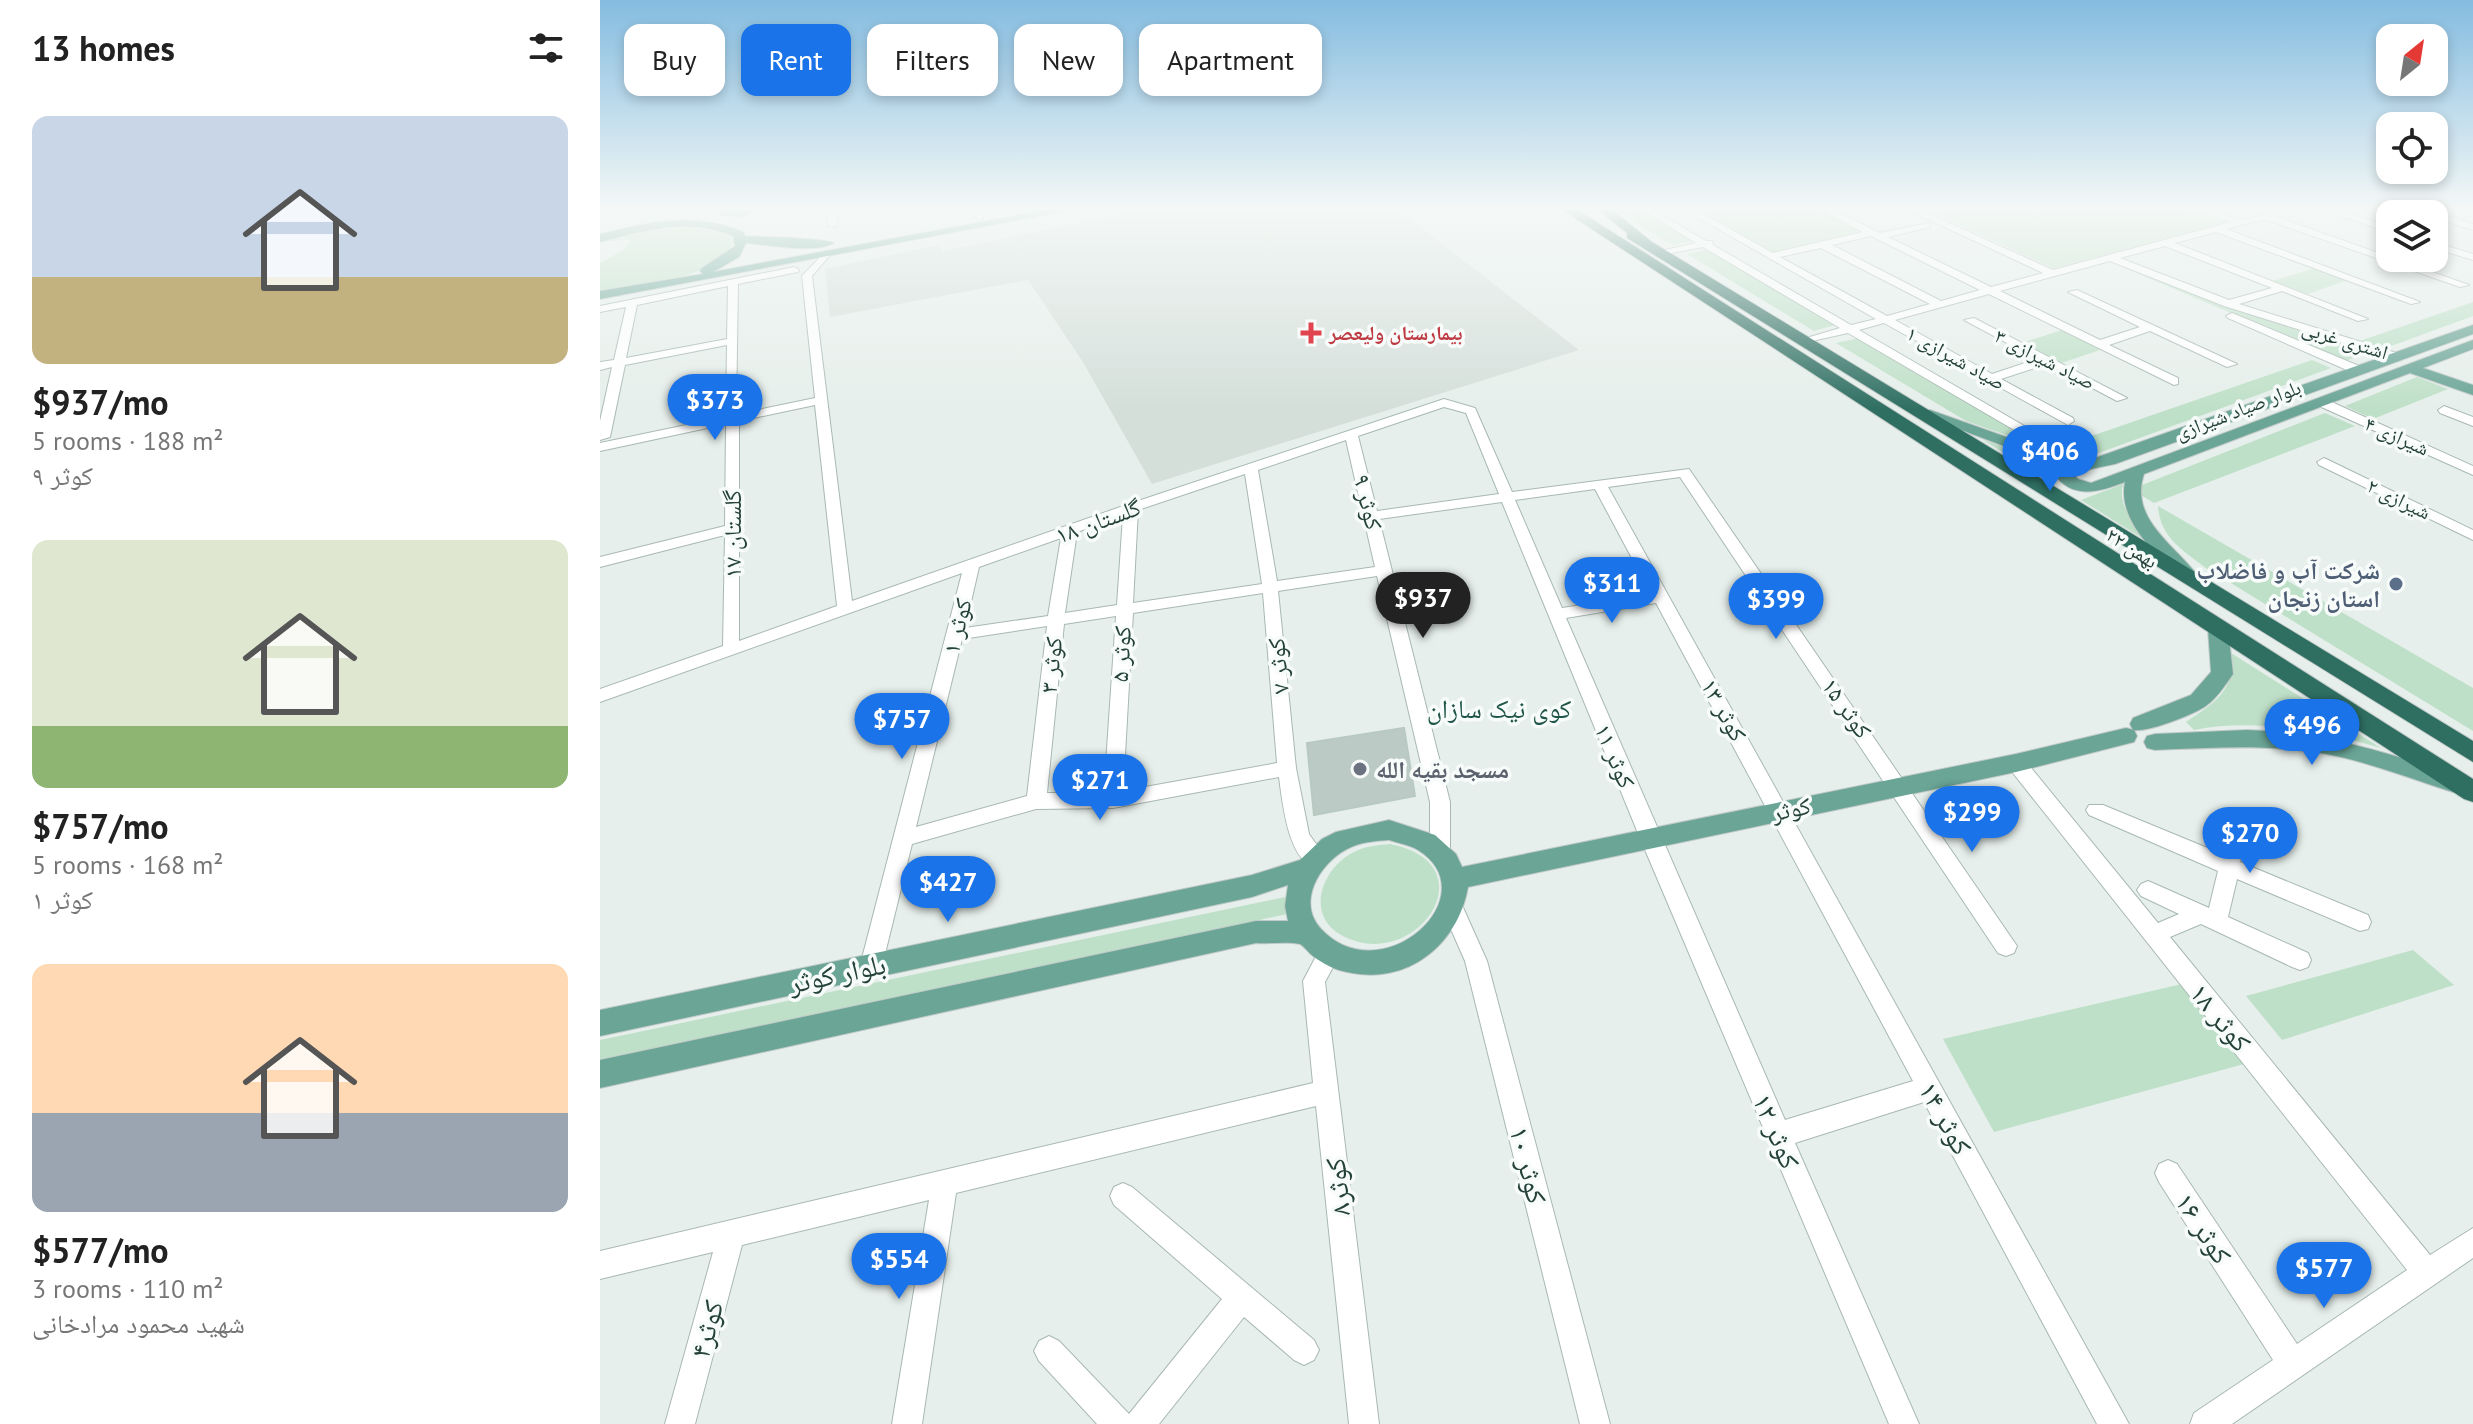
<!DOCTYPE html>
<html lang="en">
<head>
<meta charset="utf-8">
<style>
	:root { --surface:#fff; --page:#f2f2f2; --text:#222; --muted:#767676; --accent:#1a73e8 }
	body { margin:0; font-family:"PT Sans","Noto Naskh Arabic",sans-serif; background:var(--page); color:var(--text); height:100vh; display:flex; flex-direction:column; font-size:30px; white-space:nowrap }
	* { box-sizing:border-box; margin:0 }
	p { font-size:26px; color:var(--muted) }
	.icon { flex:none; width:44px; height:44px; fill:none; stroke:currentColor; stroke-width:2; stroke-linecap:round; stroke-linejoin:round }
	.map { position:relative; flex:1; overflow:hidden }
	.drawer { display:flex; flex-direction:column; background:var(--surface); width:600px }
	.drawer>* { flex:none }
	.top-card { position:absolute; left:24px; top:24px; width:760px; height:72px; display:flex; gap:16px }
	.needle { width:52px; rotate:30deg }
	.buttons { position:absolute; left:1776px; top:24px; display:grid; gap:16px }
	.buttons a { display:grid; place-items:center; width:72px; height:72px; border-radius:16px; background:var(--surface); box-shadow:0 4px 12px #0003; font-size:40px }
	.price { position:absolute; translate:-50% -68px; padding:0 18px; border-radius:28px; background:var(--accent); color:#fff; font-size:26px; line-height:52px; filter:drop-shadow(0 2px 4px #0008) }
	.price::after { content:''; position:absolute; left:50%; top:48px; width:24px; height:18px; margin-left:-12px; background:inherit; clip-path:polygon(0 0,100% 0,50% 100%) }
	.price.active { background:#222; color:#fff }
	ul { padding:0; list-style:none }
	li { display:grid; align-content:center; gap:16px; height:424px; padding:0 32px }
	li span { display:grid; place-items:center; height:248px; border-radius:16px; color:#555 }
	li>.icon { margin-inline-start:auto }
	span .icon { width:144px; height:144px; fill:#fffc; stroke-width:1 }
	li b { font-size:34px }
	h2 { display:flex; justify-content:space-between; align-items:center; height:96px; padding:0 32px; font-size:34px }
	.tag { padding:0 28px; border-radius:16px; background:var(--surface); box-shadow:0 4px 12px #0003; font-size:28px; line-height:72px }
	.tag.active { background:var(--accent); color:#fff }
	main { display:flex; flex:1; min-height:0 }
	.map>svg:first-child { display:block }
	.built { fill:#d4dfda }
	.green { fill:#bfe0c8 }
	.building { fill:#bbcac4; stroke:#b8c9c2; stroke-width:2 }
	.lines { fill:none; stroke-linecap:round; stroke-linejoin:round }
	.minor-casing { stroke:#a8b8b2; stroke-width:2 }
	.major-casing { stroke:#c2cac8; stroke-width:2 }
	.highway-casing { stroke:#c2cac8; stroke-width:2 }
	.minor { fill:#fff; fill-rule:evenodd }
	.major { fill:#6aa596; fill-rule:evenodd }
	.highway { fill:#2f6f62; fill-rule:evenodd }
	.health-dot { fill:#e0444e; stroke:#f7fbf9; stroke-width:3 }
	.service-dot { fill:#5c6f8a; stroke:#f7fbf9; stroke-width:3 }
	.worship-dot { fill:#6b7280; stroke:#f7fbf9; stroke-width:3 }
	.labels { text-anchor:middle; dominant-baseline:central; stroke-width:7; stroke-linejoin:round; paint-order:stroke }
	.far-health-label { font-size:20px; font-weight:bold; fill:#be3a42; stroke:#f7fbf9; text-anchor:start }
	.far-street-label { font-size:20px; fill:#24423a; stroke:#f7fbf9 }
	.street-label { font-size:24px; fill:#24423a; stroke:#f7fbf9 }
	.service-label { font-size:24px; font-weight:bold; fill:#4e5e75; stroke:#f7fbf9; text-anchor:end }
	.worship-label { font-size:24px; font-weight:bold; fill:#5b616d; stroke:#f7fbf9; text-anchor:start }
	.neighbourhood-label { font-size:26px; fill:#1f5548; stroke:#f7fbf9 }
	.near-street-label { font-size:28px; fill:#24423a; stroke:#f7fbf9 }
</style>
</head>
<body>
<main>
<section class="drawer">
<h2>13 homes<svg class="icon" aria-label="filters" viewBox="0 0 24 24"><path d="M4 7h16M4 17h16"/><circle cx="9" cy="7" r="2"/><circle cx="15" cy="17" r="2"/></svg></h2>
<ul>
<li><span style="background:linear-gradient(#c9d6e8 65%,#c2b280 0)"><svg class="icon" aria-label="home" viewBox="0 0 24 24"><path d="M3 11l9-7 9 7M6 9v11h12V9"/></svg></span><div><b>$937/mo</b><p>5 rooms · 188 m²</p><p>کوثر ۹</p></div></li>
<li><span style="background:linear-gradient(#dfe7d0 75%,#8fb573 0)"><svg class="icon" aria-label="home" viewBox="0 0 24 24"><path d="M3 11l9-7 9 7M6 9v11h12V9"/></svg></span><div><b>$757/mo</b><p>5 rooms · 168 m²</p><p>کوثر ۱</p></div></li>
<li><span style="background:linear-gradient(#ffd9b3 60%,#9aa5b1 0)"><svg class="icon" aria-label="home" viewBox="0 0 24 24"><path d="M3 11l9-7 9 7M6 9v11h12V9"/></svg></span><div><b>$577/mo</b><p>3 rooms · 110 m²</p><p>شهید محمود مرادخانی</p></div></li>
</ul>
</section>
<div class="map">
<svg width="1873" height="1424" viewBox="0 0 1873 1424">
	<rect width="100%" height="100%" fill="#e6efeb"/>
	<!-- built -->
	<path class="built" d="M517,209H797L979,350L552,484L483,362L428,280L230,317L225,269L339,245L343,251L517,215L513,210Z"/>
	<!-- green -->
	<path class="green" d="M1014,209H1040L1092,241L1072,245Z
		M1112,209H1217L1265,232L1174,253L1099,212Z
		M1324,209H1582L1631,223L1453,268Z
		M94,228L124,233L131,238L132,245C109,281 38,286 0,292V263L24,250L31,240L0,241L50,230Z
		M1108,249L1235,325L1214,331L1087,254Z
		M1715,268L1748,280L1708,294L1673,281Z
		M1527,269L1612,301L1770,353L1745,361Z
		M1873,302V316L1783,349L1760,341Z
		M1462,330L1503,349L1461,363L1422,343Z
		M1259,338L1436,442L1429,443L1366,421L1236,343Z
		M1712,360L1731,368L1496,454L1476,455L1448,451Z
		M1817,377L1848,389L1773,419L1745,406Z
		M1725,413L1755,426L1554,503L1539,494L1542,485Z
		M1383,440L1451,460L1479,461L1461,462L1455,469L1437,473Z
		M1523,484C1517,506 1535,524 1547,541L1481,500Z
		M1558,506L1873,688V731L1606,568C1582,550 1560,537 1558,506Z
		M1631,653L1781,748C1721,731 1656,718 1594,730L1586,722C1614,703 1636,691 1631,653Z
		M790,844C892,864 815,976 741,935C704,914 723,867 754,852C766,846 778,845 790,844Z
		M685,897L687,914L0,1064V1040Z
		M1813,950L1854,985L1682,1040L1646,996Z
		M1582,984L1644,1064L1394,1132L1343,1039Z"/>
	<!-- building -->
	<path class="building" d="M804,728L815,796L714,815L707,743Z"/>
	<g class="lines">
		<!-- minor casing -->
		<g class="minor-casing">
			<path id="minor" d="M228,209H238L236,227L228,225Z
				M374,209H383V219H377Z
				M1041,209H1052L1106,241H1112L1113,245L1251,325L1276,319L1083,209H1094L1173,253L1263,232L1219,209H1231L1280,233L1330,223V227L1288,237L1391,287L1443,273L1306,209H1318L1453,270L1631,222L1599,209C1614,209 1628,219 1642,219C1659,218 1675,209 1692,209L1674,216L1869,285L1860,287L1664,219L1626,229L1820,302L1811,304L1616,232L1575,243L1768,319L1758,321L1682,291L1639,304L1803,355V359L1799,361L1624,306L1510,261L1400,291L1500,340L1540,327L1468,292L1477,290L1637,364L1627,367L1550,331L1509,345L1578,378V384L1574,385L1389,294L1295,320L1392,374L1437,359L1364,320L1374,318L1527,398L1517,401L1447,364L1401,379L1473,418L1474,421L1468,425L1284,323L1259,330L1433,431V437L1428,438L1248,333L1203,343V339L1240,328L1103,247L1061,255V251L1096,243ZM1271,236L1380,290L1341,301L1232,245ZM1565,246L1672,288L1629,300L1520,258ZM1221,248L1330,304L1287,316L1180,257Z
				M1723,209H1737L1790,227V233Z
				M1834,212L1873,224V230L1834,218V214H1830Z
				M1834,242L1873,254V260L1834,248Z
				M225,252L230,255L212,276L252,601L526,505L844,399L875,408L912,492L1089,469L1417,946L1414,953L1406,956L1398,953L1080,477L1008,487L1529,1424H1497L1324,1102L1195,1143L1319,1424H1289L1040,838L902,502L779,519L850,802V851L847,857L840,859L833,857L830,851V802L777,576L678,591L696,768L709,834L726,858L723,864C689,876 682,798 679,777L513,808L436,809L312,844L282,966L279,973L271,976L263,973L260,966L362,573L0,702V689L123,646L125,535L0,567V557L125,526L126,424L0,451V443L215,398L202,276ZM215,405L237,606L139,641V421ZM844,407L866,413L899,494L777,511L758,436ZM746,440L775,567L677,581L658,470ZM645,474L662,584L533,603L538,510ZM995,489L1051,594L962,608L915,500ZM523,516L517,605L465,613L477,532ZM461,538L448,616L365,628L379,567ZM663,593L677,763L523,791L533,613ZM1056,603L1313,1081L1185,1120L966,618ZM516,616L504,793H447L464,624ZM447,626L427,796L316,827L362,639Z
				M194,267L199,270L198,272L138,284L136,412L126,409L127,345L25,365L10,437L0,440V421L12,367L0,370V362L14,360L26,307L0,312V306ZM128,286L127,339L26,358L37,305Z
				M1632,313L1764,368L1766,371L1756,374L1628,318L1626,316Z
				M1717,399H1725L1873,466V475L1717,405Z
				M1844,406L1873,417V426L1840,413L1838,410Z
				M1724,458L1873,530V540L1719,465L1717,462Z
				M1416,756L1423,758L1558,923L1579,914L1541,896L1537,890L1541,884L1548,881L1555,884L1609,908L1618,871L1489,815L1486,810L1489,805H1503L1622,854L1633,814L1640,811L1647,814L1650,819L1640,862L1768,915L1771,922L1768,929L1760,931L1637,879L1628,917L1708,953L1711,960L1708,967L1700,970L1692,967L1601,924L1570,937L1830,1255L1873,1228V1258L1632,1424H1590L1594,1413L1673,1360L1559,1182L1555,1173L1559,1164L1568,1160L1577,1164L1697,1344L1807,1270L1409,768L1407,763L1409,758Z
				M853,900L861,903L887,961L1010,1424H980L865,961L842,909L845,903Z
				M729,944L737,947L740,954L725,982L779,1424H749L716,1106L356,1193L322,1424H292L329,1200L142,1245L95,1424H65L113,1252L0,1279V1251L713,1083L703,981L721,947Z
				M523,1183L532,1187L714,1340L719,1350L714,1360L704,1365L694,1360L644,1317L559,1424H497L439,1361L434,1351L439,1341L449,1336L459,1341L529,1414L622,1299L514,1205L510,1196L514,1187Z"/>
		</g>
		<!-- major casing -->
		<g class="major-casing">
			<path id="major" d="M120,209H163L139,217L121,215Z
				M451,209H476L0,299V291L103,274L100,271L102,268L135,246L133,236C90,217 44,230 0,242V234C48,222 96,211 143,232L145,236C161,237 226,238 234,243C216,254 168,245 146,243L139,257L113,272Z
				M1873,325V334L1515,464L1472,473L1478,479L1491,483L1873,340V349L1823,368L1873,385V395L1810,373L1544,474C1529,519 1575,545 1598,576L1588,582L1581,580C1557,554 1517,521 1525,482C1499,492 1473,500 1454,474L1460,465L1474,462L1420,452L1316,413L1318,410H1330L1429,445L1484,454L1492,459Z
				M1618,622L1628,629L1633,674C1626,684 1617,698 1607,705C1596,714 1546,733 1533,730L1530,724L1533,718L1591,695L1611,672L1608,629Z
				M1526,728L1534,730L1537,736L1534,742L1416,772L868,887C858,945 807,986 747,972C735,970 723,964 713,956C709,953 704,946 700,944C688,941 669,944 656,943L0,1088V1060L656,921H688L685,906L688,885L652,897L0,1036V1010L652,875L700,860L722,839L736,832L789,820L835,835L856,854L862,867L1416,754ZM789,840C798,843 810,845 818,850C890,895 782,994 721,929C696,902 720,863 747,849C760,842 775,841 789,840Z
				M1647,730C1723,732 1793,754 1864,778L1868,784L1864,790L1856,793C1811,779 1767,761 1721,753C1665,744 1611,748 1555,750L1547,748L1544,742L1547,736L1555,734Z"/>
		</g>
		<!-- highway casing -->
		<g class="highway-casing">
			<path id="highway" d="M961,209H976L1873,779V802L1864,799Z
				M997,209H1011L1052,242L1873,741V762L1027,238V233Z"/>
		</g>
		<!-- minor -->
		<use href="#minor" class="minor"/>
		<!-- major -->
		<use href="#major" class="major"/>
		<!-- highway -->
		<use href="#highway" class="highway"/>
	</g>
	<!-- sky -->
	<linearGradient id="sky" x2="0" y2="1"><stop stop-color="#84bce0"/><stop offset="0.51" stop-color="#f4f8f6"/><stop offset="1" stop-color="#f4f8f6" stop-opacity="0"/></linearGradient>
	<rect width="1873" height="409" fill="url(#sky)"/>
	<!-- markers -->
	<path class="health-dot" d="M707 321h8v8h8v8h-8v8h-8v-8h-8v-8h8z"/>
	<circle class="service-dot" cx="1796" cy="584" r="8"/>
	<circle class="worship-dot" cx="760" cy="769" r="8"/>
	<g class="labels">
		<!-- far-health labels -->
		<g class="far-health-label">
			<text x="729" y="333">بیمارستان ولیعصر</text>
		</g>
		<!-- far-street labels -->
		<g class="far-street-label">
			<text transform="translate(1745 340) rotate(17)">اشتری غربی</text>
			<text transform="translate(1356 358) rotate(29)">صیاد شیرازی ۱</text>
			<text transform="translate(1445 359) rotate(27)">صیاد شیرازی ۳</text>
			<text transform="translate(1638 410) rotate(-21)">بلوار صیاد شیرازی</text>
			<text transform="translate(1797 436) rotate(24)">شیرازی ۴</text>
			<text transform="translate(1799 499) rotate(26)">شیرازی ۲</text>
			<text transform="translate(1532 548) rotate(33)">۲۲ بهمن</text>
		</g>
		<!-- street labels -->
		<g class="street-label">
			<text transform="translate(768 502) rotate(76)">کوثر ۹</text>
			<text transform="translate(498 521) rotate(-20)">گلستان ۱۸</text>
			<text transform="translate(132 534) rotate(-90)">گلستان ۱۷</text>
			<text transform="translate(357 626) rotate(-76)">کوثر ۱</text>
			<text transform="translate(521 654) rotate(-87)">کوثر ۵</text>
			<text transform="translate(451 665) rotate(-84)">کوثر ۳</text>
			<text transform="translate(678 666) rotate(-95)">کوثر ۷</text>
			<text transform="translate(1247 708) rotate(55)">۱۵ کوثر</text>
			<text transform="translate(1124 710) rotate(61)">کوثر ۱۳</text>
			<text transform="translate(1015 756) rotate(67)">کوثر ۱۱</text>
			<text transform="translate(1191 809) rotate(-12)">کوثر</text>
		</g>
		<!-- service labels -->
		<g class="service-label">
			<text x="1780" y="570">شرکت آب و فاضلاب<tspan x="1780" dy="28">استان زنجان</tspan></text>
		</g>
		<!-- worship labels -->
		<g class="worship-label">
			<text x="776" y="769">مسجد بقیه الله</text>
		</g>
		<!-- neighbourhood labels -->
		<g class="neighbourhood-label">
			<text x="899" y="708">کوی نیک سازان</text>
		</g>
		<!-- near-street labels -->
		<g class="near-street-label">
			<text transform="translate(237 973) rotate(-12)">بلوار کوثر</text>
			<text transform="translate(1621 1017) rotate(51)">کوثر ۱۸</text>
			<text transform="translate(1346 1118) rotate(61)">کوثر ۱۴</text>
			<text transform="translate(1177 1131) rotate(67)">کوثر ۱۲</text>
			<text transform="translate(929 1165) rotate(76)">کوثر ۱۰</text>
			<text transform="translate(737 1187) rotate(-96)">کوثر۸</text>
			<text transform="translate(1604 1228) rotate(57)">کوثر ۱۶</text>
			<text transform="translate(106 1329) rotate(-75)">کوثر۴</text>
		</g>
	</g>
</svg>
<div class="buttons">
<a><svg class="needle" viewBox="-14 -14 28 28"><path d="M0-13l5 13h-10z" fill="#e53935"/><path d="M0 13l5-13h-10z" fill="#767676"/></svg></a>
<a><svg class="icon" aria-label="locate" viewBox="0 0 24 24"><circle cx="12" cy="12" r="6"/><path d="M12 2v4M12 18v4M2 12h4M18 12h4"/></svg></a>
<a><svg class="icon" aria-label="layers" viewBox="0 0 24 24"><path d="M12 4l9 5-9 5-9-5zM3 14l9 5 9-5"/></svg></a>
</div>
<b class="price" style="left:115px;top:442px">$373</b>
<b class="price" style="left:1450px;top:493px">$406</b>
<b class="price" style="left:1012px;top:625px">$311</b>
<b class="price active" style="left:823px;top:640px">$937</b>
<b class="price" style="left:1176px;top:641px">$399</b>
<b class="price" style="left:302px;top:761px">$757</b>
<b class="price" style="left:1712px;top:767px">$496</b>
<b class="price" style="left:500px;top:822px">$271</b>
<b class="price" style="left:1372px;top:854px">$299</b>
<b class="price" style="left:1650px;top:875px">$270</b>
<b class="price" style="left:348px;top:924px">$427</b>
<b class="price" style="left:299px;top:1301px">$554</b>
<b class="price" style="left:1724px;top:1310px">$577</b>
<div class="top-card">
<a class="tag">Buy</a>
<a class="tag active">Rent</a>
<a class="tag">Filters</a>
<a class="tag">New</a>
<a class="tag">Apartment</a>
</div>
</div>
</main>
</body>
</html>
